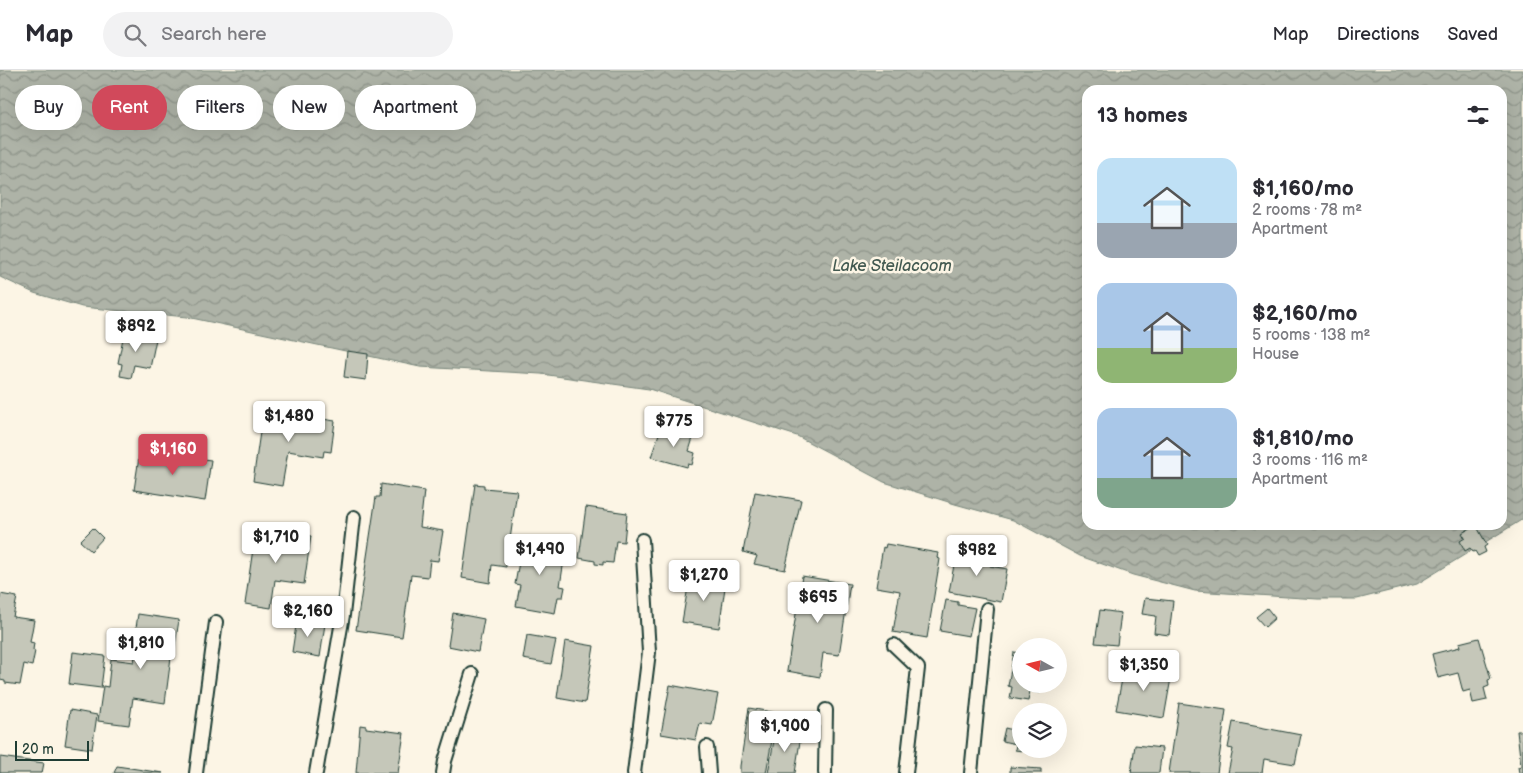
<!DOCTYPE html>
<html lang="en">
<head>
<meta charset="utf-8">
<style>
	:root { --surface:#fff; --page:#f2f2f3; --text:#2b2b33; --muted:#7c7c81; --line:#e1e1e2; --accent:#d1495b }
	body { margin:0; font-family:"Balsamiq Sans",sans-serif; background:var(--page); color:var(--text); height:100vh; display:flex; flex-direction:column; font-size:19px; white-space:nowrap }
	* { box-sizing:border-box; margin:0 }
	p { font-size:16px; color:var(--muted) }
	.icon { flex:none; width:28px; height:28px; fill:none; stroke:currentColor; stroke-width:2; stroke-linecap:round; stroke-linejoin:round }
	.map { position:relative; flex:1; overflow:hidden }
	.details { position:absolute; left:1082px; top:15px; width:425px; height:445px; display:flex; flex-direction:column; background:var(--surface); border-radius:15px; box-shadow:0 5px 20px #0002 }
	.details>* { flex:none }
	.banner { position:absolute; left:15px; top:15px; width:475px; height:45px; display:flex; gap:10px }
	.needle { width:32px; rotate:278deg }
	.buttons { position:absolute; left:1012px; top:568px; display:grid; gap:10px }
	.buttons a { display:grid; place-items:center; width:55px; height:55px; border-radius:50%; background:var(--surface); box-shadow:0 5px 20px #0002; font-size:25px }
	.scale { position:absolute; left:15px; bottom:12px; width:74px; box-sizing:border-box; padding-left:5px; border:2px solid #1f3d34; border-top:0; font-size:14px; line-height:18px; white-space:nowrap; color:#1f3d34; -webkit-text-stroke:4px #fcf5e5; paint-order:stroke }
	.price { position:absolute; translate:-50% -42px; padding:0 11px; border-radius:5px; background:#fff; color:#222; font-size:16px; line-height:32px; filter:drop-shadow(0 1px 2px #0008) }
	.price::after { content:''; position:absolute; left:50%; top:30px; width:15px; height:11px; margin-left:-8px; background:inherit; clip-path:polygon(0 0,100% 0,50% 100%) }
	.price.active { background:var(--accent); color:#fff }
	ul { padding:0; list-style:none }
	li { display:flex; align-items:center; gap:15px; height:125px; padding:0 15px }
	li span { display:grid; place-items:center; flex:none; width:140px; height:100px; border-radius:15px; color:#555 }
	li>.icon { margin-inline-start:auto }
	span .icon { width:60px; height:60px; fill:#fffc; stroke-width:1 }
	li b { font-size:21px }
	h2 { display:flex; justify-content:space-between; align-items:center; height:60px; padding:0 15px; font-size:21px }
	.pill { padding:0 18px; border-radius:22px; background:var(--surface); box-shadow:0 5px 20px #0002; font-size:18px; line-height:45px }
	.pill.active { background:var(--accent); color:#fff }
	header { display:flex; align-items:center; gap:30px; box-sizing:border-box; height:70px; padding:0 25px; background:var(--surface); border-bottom:1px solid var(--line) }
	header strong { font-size:24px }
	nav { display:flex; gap:28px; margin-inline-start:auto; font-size:18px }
	.search { width:350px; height:45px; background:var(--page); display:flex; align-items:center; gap:12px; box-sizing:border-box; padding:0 18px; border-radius:28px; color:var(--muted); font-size:19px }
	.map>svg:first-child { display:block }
	.water { fill:url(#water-waves); stroke:#758479; fill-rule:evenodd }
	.building { fill:#c5c7b9; stroke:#1f3d34 }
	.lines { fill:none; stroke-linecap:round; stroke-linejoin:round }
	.lane-casing { stroke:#1f3d34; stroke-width:16 }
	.lane { stroke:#fcf5e5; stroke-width:12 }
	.labels { text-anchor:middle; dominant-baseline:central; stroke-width:5; stroke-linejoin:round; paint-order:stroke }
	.water-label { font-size:16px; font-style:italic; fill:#435a51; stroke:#fcf5e5 }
</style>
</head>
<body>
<header>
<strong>Map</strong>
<div class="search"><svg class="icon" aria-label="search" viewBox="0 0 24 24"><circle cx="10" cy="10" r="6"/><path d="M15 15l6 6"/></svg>Search here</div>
<nav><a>Map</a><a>Directions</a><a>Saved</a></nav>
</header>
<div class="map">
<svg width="1523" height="703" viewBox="0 0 1523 703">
	<defs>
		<pattern id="water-waves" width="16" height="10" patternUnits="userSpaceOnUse" patternTransform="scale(1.25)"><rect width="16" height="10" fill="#aeb3a7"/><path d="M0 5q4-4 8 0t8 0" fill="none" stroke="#8d9389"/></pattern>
	</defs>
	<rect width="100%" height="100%" fill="#fcf5e5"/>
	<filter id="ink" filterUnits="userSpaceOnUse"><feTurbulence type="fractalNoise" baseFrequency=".02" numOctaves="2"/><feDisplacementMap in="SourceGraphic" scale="10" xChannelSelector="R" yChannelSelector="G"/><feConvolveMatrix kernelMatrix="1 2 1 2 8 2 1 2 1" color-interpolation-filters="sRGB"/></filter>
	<g filter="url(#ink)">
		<!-- water -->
		<path class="water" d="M0,0H1523V449L1417,514L1357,529H1318L1195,521L1133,505L1080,486L1013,450L955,434L884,412L797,366L649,319L541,304L420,297L187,247L82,237L34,223L0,207ZM1088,20H1502V455H1088Z"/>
		<!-- building -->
		<path class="building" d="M124,263L156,269L150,298L134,295L131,308L120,306L122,294L118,293Z
			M347,281L368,284L366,310L344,307Z
			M263,341L275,343L274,347H276V344L286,343L289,349L297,350L298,345L335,351L331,382L324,381L323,387L288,381L282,416L253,411Z
			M661,358L693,368L689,381L695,383L692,395L688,394L687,397L651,387Z
			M140,381L211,390L205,431L134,420Z
			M381,414L424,421L420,457L443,461L438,491L430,490L428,507L411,505L402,567L356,560L376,427H380Z
			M475,414L484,415V418L517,421L506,497L492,495L490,513L462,508Z
			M755,422L801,430L785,500L754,494L757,486L743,482Z
			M586,437L627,443L624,472L616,471L613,493L603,492V495L595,494V491L579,488Z
			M1476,455L1487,475L1484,477L1486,482L1478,486L1475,481L1473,482L1470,478L1465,481L1460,471L1465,468L1462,463Z
			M93,458L103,468L91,481L80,471Z
			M256,458L311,466L304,514L275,510L271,538L245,534Z
			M523,470L566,477L560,516L565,517L563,527H558L555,543L516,536L520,515L515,514Z
			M886,474L938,483L937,488L940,489L927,568L893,562L900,521L876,517L883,477L885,478Z
			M957,479L992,486L990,496L1007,499L1001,532L949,522Z
			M690,505L726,511L719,558L682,552Z
			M802,506L850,514L839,585L823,583L820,607L787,601Z
			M0,524L17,527L13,547L34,550L30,572L34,573L33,580L35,581L32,596L24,594L20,615L5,613V611L0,610Z
			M1145,528L1173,531L1169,565L1154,563L1156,546L1142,544Z
			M946,530L958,532V535L975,538L969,566L940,561Z
			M1267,538L1275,548L1265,557L1256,547Z
			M1100,540L1121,543L1117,575L1095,573Z
			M453,543L484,549L478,582L448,576Z
			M138,544L179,550L173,588L171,587L165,633L133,628L129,655L98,651L103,616L108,617L111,589L134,592L136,580L133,579Z
			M297,549L325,554L320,587L292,582Z
			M527,565L556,570L551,594L523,589Z
			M1479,568L1491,609L1488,610L1489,616L1484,618L1487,630L1473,633L1470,620L1463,622L1458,603L1438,608L1432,584L1460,577L1459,573Z
			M565,571L594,576L585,633L557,628Z
			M73,582L105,586L101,618L69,614Z
			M1014,582L1021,583V614H1042L1040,623L1030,621L1028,631L1010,628L1012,617L1008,616Z
			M1134,596L1162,601L1161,606L1171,608L1164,648L1116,640L1124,599L1133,600Z
			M670,615L718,624L712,655L700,653L696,670L661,664Z
			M1179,633L1226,640L1217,703H1169Z
			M749,638L777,643L766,703H740V696Z
			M70,640L97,645L92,679L65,675Z
			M1233,652L1301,665L1295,694L1264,689L1262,703H1228L1233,679L1228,678Z
			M360,655L366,656V658L404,663L398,703H356Z
			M1005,658L1021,662L1022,681L1015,680L1016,674L1002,671Z
			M776,660L801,665L795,703H768Z
			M1517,661H1523V703H1519L1518,697L1521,696Z
			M1135,675L1162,678L1159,703H1131Z
			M0,687L44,693L42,703H0Z
			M117,696L163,703H114Z
			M1010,697L1041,699V703H1010Z"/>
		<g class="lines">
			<!-- lane casing -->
			<g class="lane-casing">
				<path id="lane" d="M894,575L918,598L906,703
					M707,677L709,703
					M196,703L216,552
					M316,703L343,545L354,447
					M443,703L445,691L472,604
					M634,703L649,582L642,470
					M825,703L826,640
					M971,703L987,539"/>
			</g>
			<!-- lane -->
			<use href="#lane" class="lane"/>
		</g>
	</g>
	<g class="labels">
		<!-- water labels -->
		<g class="water-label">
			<text x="892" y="196">Lake Steilacoom</text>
		</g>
	</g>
</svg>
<div class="buttons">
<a><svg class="needle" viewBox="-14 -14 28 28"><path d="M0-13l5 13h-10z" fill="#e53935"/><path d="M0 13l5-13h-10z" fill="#7c7c81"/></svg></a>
<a><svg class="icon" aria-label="layers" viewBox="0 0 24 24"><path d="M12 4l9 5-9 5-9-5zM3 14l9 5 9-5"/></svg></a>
</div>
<div class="scale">20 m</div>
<b class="price" style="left:136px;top:283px">$892</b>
<b class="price" style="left:289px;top:373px">$1,480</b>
<b class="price" style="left:674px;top:378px">$775</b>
<b class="price active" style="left:173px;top:406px">$1,160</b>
<b class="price" style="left:276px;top:494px">$1,710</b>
<b class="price" style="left:540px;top:506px">$1,490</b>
<b class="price" style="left:977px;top:507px">$982</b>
<b class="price" style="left:704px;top:532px">$1,270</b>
<b class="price" style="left:818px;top:554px">$695</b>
<b class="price" style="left:308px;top:568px">$2,160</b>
<b class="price" style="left:141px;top:600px">$1,810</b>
<b class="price" style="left:1144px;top:622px">$1,350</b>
<b class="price" style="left:785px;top:683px">$1,900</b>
<div class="banner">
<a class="pill">Buy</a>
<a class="pill active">Rent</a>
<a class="pill">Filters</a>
<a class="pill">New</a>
<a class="pill">Apartment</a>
</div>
<section class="details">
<h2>13 homes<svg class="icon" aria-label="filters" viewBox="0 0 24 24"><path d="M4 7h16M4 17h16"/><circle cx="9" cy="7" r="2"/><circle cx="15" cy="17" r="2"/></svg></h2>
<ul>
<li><span style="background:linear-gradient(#bfe0f5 65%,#9aa5b1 0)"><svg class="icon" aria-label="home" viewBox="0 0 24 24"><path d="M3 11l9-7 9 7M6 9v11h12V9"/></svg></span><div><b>$1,160/mo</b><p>2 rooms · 78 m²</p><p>Apartment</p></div></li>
<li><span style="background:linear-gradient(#a9c7e8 65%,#8fb573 0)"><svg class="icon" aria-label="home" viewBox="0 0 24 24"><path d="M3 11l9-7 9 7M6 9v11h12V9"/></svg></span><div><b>$2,160/mo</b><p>5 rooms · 138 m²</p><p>House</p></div></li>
<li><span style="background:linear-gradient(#a9c7e8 70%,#7fa58c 0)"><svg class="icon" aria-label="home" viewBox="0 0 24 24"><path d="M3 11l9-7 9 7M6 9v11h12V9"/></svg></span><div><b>$1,810/mo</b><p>3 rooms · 116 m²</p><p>Apartment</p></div></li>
</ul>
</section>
</div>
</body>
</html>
